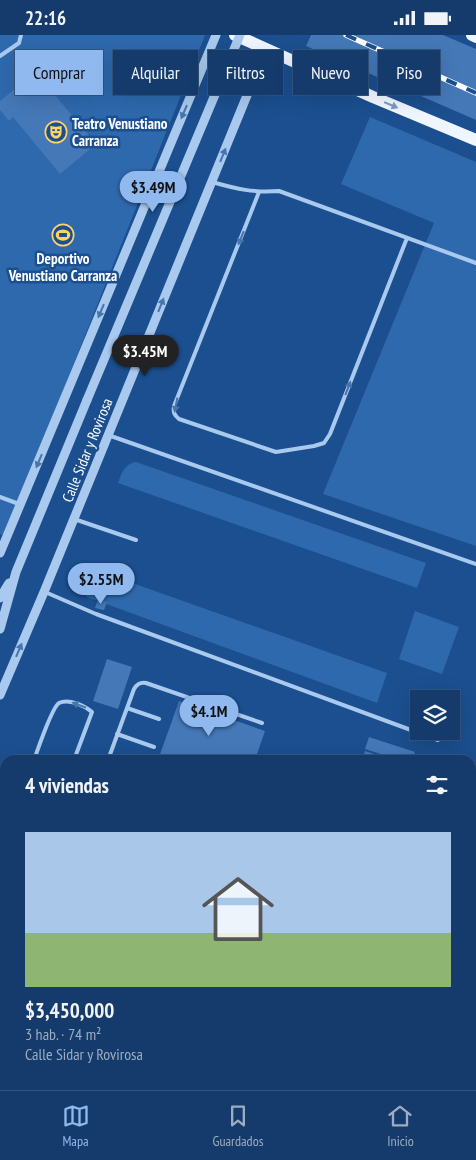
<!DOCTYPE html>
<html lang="es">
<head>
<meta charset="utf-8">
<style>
	:root { --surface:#143b6b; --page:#214673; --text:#f1f3f6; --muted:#9dadc1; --line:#33557e; --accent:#90b9f0 }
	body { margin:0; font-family:"PT Sans Narrow",sans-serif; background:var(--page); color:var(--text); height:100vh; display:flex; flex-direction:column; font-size:19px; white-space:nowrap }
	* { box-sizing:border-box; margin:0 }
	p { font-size:16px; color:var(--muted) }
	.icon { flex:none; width:28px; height:28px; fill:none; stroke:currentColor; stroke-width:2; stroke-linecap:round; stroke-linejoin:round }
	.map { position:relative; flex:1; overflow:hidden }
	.panel { position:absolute; left:0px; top:720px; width:476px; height:335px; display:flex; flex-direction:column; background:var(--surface); border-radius:15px 15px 0 0; box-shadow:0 5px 20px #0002,0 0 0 1px var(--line) }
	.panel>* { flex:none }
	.banner { position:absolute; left:15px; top:15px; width:446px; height:45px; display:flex; gap:10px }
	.controls { position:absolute; left:410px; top:655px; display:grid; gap:10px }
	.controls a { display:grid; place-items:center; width:50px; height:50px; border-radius:0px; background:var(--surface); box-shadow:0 5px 20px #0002,0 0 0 1px var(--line); font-size:25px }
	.price { position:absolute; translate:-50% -42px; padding:0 11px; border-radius:18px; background:var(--accent); color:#111; font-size:16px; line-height:32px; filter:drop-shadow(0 1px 2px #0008) }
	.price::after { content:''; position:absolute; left:50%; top:30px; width:15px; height:11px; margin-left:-8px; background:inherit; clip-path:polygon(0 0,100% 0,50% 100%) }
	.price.current { background:#222; color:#fff }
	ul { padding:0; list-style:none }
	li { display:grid; align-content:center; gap:10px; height:265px; padding:0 25px }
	li span { display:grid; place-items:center; height:155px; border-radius:0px; color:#555 }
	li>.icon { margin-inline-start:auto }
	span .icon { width:90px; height:90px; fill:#fffc; stroke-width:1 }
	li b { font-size:21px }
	h2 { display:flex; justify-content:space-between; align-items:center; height:60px; padding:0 25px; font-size:21px }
	.tag { padding:0 18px; border-radius:0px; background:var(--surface); box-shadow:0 5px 20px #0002,0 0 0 1px var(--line); font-size:18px; line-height:45px }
	.tag.current { background:var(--accent); color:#111 }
	.status { display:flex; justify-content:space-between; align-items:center; height:35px; padding:0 25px; background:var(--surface); direction:ltr }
	.status svg { height:14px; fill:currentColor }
	.menu { display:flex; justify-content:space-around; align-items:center; height:70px; border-top:1px solid var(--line); background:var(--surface); font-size:14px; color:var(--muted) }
	.menu a { display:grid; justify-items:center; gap:2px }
	.menu .current { color:var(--accent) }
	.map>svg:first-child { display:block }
	.green { fill:#2e69ad }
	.building { fill:#4478b7 }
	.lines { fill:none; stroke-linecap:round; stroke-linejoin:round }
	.service { stroke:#a9c9ee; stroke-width:4 }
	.tertiary { stroke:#a9c9ee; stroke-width:9 }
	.primary { stroke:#f0f6ff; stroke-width:12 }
	.rail-casing { stroke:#fff; stroke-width:5.5 }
	.rail { stroke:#1b4f8f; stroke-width:4; stroke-dasharray:11; stroke-linecap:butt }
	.tertiary-bridge { stroke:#a9c9ee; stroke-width:9 }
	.oneway { fill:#7b9ac1 }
	.oneway2 { fill:#4674ac }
	.labels { text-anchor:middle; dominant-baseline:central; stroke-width:5; stroke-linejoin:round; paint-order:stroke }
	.poi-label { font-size:15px; font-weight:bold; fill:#fff; stroke:#1b4f8f; text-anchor:start }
	.street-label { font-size:15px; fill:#fff; stroke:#1b4f8f }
</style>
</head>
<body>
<div class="status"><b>22:16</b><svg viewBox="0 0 49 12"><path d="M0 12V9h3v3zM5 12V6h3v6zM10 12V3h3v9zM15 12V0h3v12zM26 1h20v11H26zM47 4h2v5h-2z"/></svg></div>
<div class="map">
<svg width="476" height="1055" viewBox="0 0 476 1055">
	<rect width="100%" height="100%" fill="#1b4f8f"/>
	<!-- green -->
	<path class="green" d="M0,0H205L5,501L0,499Z
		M370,82L476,127V511L323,459L434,188L341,149Z
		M136,427L426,528L417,553L118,448C122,438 124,429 136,427Z
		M84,531L387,638L377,668L87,562C79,550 79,544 84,531Z
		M415,576L459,592L442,639L399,624Z"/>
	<!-- building -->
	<path class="building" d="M311,0H443L476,14V85L306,11Z
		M39,34L52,50L49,53L96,109L60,139L13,82L9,86L0,75V66Z
		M98,564L107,567L104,575L95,573Z
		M107,624L132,632L118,674L93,666Z
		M179,666L265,696L255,725H158Z
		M369,702L415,717L412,725H399L365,714Z
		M365,716L392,725H362Z
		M476,811V877L471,876V824Z
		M0,912L5,914V924L0,922Z
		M5,1029V1050H130L117,1055H0V1031Z"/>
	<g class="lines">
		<!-- service -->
		<path class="service" d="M0,21L19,8L21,0
			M212,147C237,154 253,158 279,156L476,228
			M259,157L174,371C173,377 174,380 179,384L276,417L314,411L324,408L330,399L407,203
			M108,400L476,529
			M0,462L19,469
			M74,484L136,505
			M45,557L96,579L438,705
			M127,673L159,684
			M117,699L154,712
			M34,725C38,714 52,672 59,668C69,663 85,671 92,677L74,725
			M108,725L134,654C137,649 140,647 146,648L262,688
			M330,1050L340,1055
			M195,1055L206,1050"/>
		<!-- tertiary -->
		<path class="tertiary" d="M0,518L216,0
			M0,563L9,548
			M0,594L16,537L87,365
			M0,660L44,557L266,14
			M0,822L5,824
			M0,862L5,864
			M471,1021L476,1023
			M407,1050V1055"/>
		<!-- primary -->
		<path class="primary" d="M235,0L373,62L476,105
			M472,0L476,2"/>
		<!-- rail casing -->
		<g class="rail-casing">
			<path id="rail" d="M346,0L476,58"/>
		</g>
		<!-- rail -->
		<use href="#rail" class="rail"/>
		<!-- tertiary-bridge -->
		<path class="tertiary-bridge" d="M87,365L240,0"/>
	</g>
	<!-- one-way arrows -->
	<defs><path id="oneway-solid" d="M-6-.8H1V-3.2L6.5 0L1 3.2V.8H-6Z" transform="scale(1.25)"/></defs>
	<use class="oneway" href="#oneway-solid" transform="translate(391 70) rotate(23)"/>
	<g class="oneway2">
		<use href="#oneway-solid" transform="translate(184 77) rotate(113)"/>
		<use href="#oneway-solid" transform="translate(223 120) rotate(-68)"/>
		<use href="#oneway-solid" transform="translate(241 203) rotate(112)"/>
		<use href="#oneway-solid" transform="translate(161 270) rotate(-68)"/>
		<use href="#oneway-solid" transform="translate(101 276) rotate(113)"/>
		<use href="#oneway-solid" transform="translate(348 353) rotate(-69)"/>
		<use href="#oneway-solid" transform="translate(176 370) rotate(101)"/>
		<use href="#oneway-solid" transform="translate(39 426) rotate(113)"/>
		<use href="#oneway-solid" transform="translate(19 615) rotate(-67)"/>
		<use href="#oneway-solid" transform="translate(79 670) rotate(-160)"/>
	</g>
	<!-- icons -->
	<defs>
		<g id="theatre-ring" transform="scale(1.125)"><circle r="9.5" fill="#1b4f8f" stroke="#ffd166" stroke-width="1.5"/><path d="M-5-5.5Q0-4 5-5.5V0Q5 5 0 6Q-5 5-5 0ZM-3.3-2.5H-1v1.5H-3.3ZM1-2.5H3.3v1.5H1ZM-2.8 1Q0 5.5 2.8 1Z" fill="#ffd166"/></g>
		<g id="stadium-ring" transform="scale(1.125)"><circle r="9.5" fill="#1b4f8f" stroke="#ffd166" stroke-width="1.5"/><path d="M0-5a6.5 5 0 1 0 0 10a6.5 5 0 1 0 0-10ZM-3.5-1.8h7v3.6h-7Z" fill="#ffd166"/></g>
	</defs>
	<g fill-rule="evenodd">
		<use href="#theatre-ring" x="56" y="97"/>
		<use href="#stadium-ring" x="63" y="200"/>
	</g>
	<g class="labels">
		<!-- poi labels -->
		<g class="poi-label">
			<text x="72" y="88">Teatro Venustiano<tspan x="72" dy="17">Carranza</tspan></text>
			<text x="63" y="223" text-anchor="middle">Deportivo<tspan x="63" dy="17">Venustiano Carranza</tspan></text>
		</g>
		<!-- street labels -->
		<g class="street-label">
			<text transform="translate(87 415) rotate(-68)">Calle Sidar y Rovirosa</text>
		</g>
	</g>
</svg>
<div class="controls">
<a><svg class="icon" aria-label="layers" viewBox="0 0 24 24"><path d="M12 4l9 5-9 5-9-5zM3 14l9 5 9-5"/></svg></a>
</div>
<b class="price" style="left:153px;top:178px">$3.49M</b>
<b class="price current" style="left:145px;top:342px">$3.45M</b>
<b class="price" style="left:101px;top:570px">$2.55M</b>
<b class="price" style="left:209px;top:702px">$4.1M</b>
<div class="banner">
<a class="tag current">Comprar</a>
<a class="tag">Alquilar</a>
<a class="tag">Filtros</a>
<a class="tag">Nuevo</a>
<a class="tag">Piso</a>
</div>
<section class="panel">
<h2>4 viviendas<svg class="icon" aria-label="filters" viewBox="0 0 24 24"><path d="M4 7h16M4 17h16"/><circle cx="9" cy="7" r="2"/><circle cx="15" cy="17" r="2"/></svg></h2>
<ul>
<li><span style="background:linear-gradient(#a9c7e8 65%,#8fb573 0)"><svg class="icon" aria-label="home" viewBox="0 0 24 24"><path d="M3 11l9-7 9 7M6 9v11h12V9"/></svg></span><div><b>$3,450,000</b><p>3 hab. · 74 m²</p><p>Calle Sidar y Rovirosa</p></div></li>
</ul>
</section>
</div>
<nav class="menu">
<a class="current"><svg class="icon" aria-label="map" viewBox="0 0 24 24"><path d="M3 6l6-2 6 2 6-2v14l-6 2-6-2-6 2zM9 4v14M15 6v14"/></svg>Mapa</a>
<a><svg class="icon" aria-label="saved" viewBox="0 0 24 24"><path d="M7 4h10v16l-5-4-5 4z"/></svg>Guardados</a>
<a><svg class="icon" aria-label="home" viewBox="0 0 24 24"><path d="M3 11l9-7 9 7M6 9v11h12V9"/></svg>Inicio</a>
</nav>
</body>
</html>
